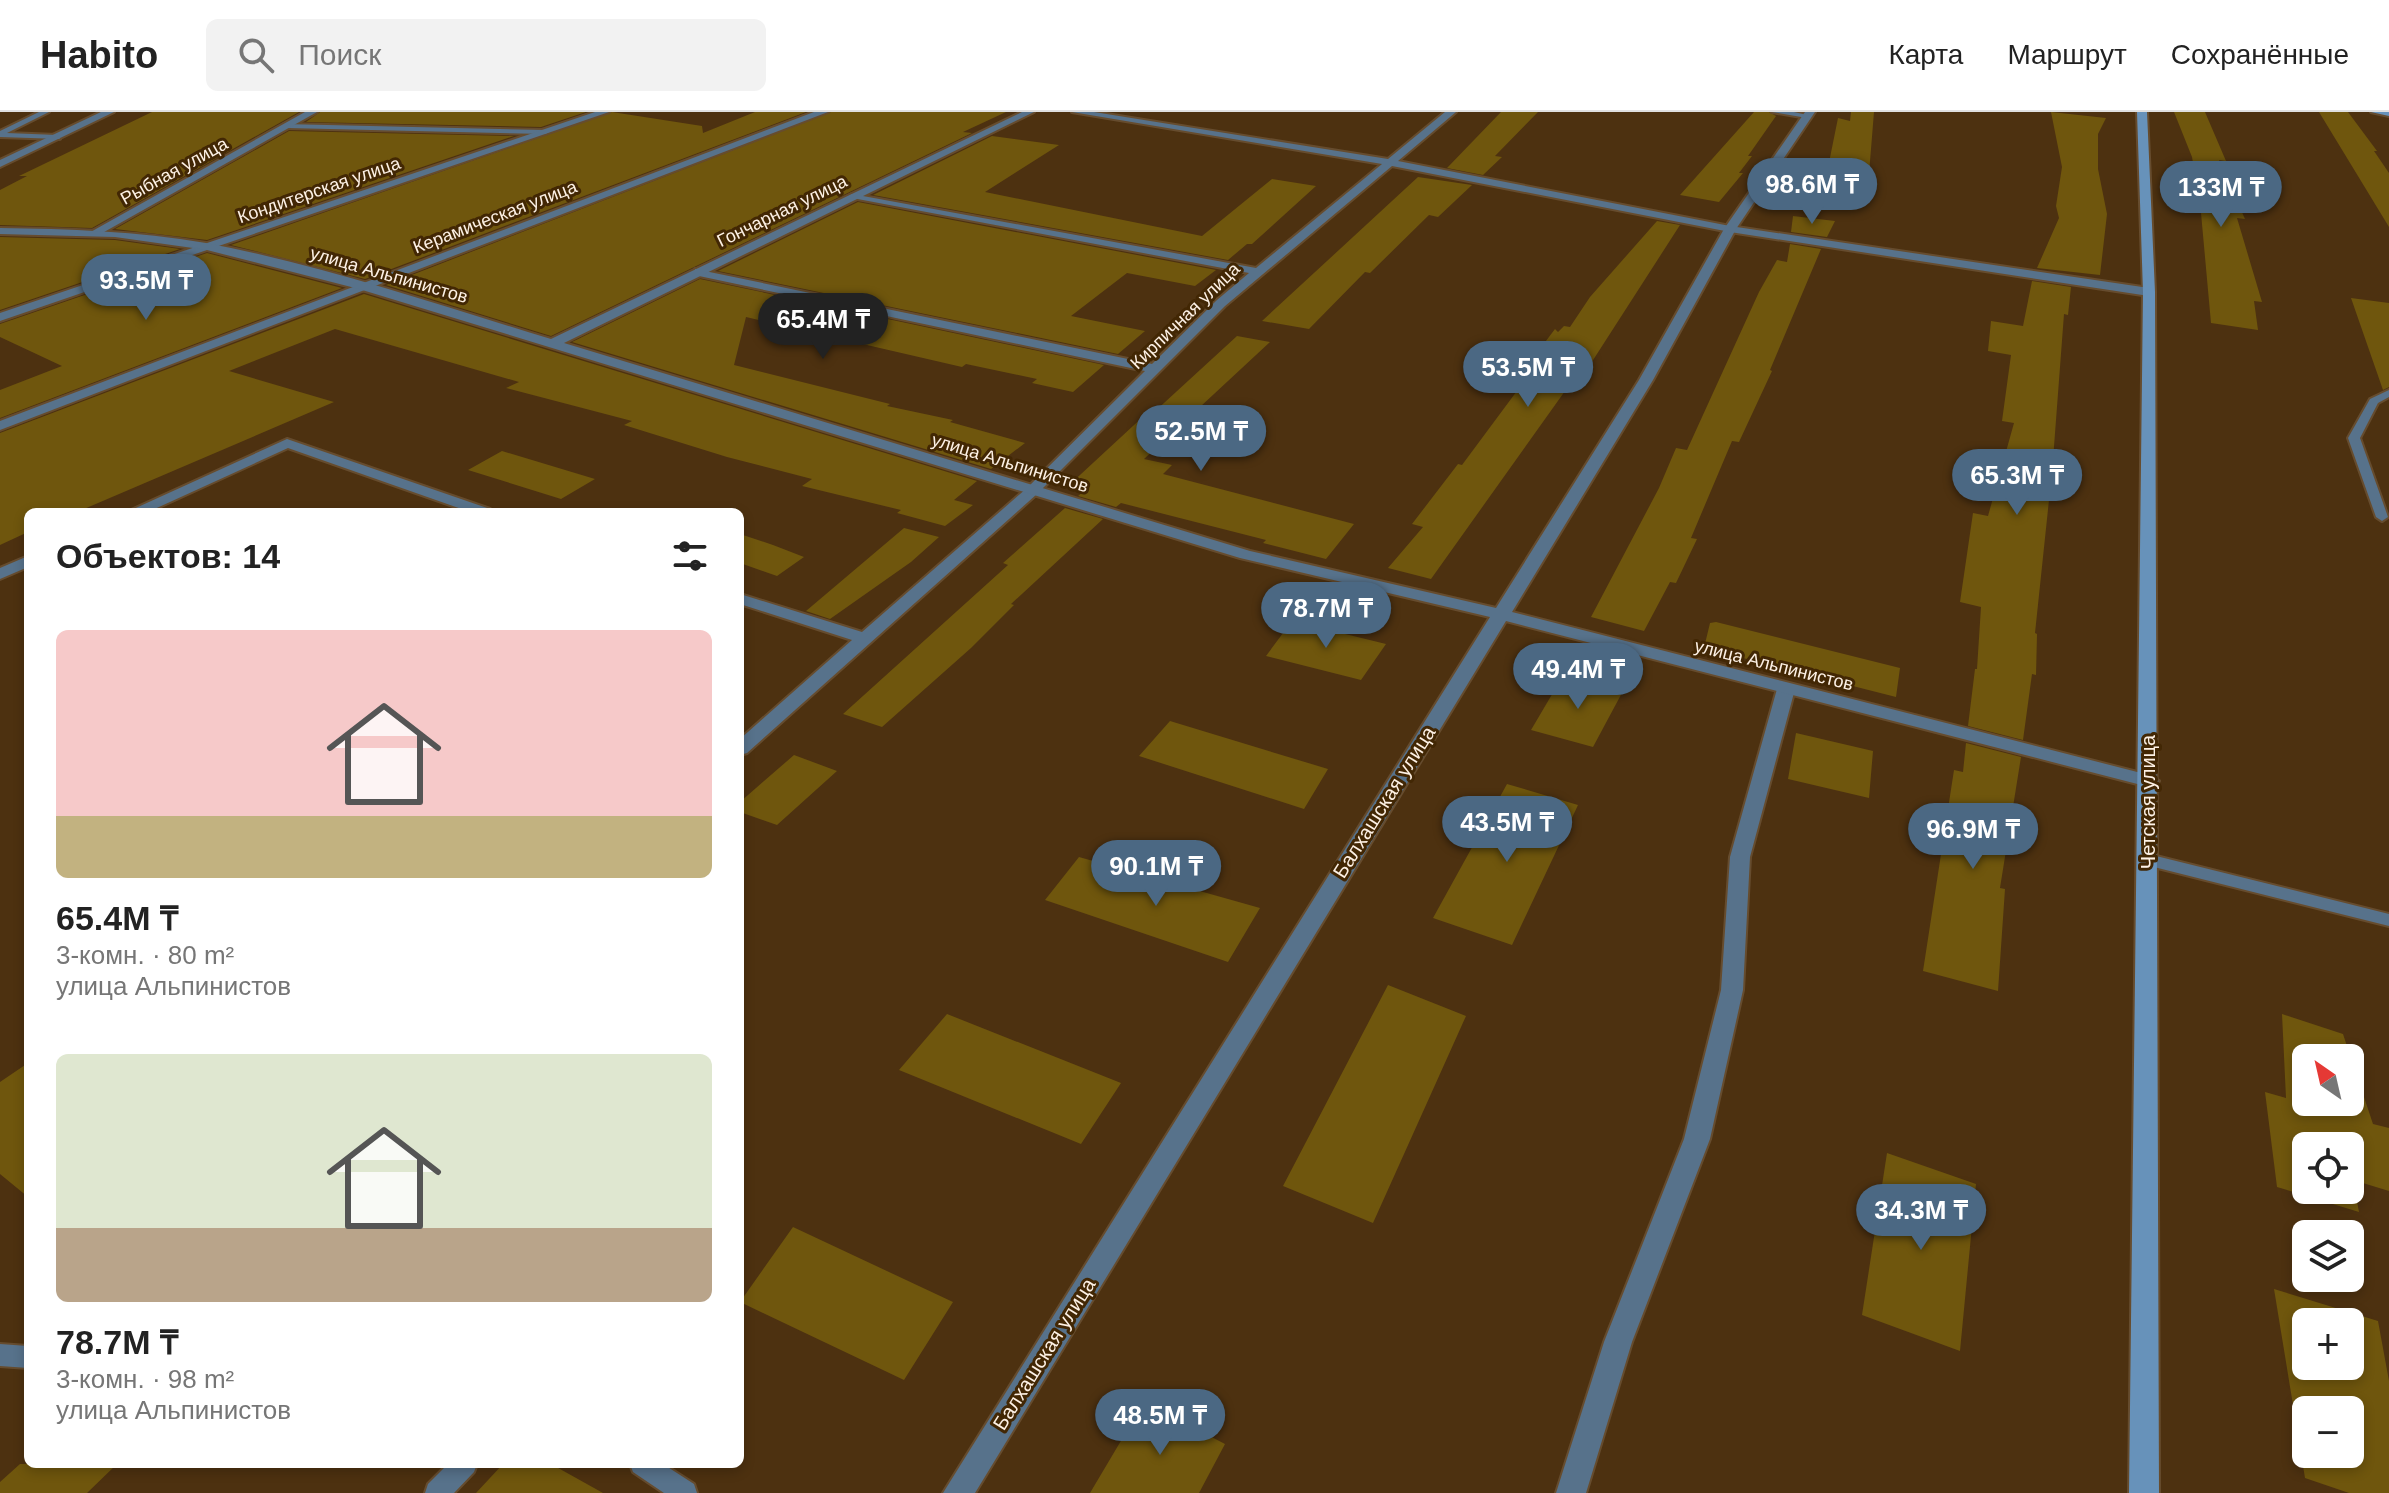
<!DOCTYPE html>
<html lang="ru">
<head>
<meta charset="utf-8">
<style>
	:root { --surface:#fff; --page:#f2f2f2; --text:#222; --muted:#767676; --line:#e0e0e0; --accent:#4b6883 }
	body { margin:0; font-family:Arial,sans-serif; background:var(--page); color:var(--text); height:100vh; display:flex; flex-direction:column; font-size:30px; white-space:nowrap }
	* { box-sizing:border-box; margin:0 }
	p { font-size:26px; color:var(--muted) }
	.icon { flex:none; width:44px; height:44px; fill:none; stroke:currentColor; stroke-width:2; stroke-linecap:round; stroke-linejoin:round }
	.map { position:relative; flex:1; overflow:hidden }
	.panel { position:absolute; left:24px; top:396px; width:720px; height:960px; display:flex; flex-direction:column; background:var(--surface); border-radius:12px; box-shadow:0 4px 12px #0003 }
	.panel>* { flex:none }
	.needle { width:52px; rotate:326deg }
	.tools { position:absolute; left:2292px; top:932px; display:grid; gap:16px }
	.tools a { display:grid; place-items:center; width:72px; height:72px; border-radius:12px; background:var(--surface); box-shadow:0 4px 12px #0003; font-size:40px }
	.price { position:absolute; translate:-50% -68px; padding:0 18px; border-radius:28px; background:var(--accent); color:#fff; font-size:26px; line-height:52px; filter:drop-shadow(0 2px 4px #0008) }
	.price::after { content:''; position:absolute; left:50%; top:48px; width:24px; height:18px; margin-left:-12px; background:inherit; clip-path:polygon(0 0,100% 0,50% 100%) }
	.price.on { background:#222; color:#fff }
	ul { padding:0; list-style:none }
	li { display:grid; align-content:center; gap:16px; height:424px; padding:0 32px }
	li span { display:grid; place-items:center; height:248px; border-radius:12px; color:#555 }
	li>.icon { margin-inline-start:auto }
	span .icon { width:144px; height:144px; fill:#fffc; stroke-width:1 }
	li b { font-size:34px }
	h2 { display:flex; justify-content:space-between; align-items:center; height:96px; padding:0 32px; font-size:34px }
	header { display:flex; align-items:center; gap:48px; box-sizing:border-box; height:112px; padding:0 40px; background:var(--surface); border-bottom:2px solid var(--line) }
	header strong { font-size:38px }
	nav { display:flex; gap:44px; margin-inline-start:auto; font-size:28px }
	.search { width:560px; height:72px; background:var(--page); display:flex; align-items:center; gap:20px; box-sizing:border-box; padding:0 28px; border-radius:12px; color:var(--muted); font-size:30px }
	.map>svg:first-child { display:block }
	.building { fill:#6f560d; fill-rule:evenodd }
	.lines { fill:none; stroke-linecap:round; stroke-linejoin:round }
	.service-casing { stroke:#664c2e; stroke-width:4 }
	.minor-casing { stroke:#664c2e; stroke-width:4 }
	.tertiary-casing { stroke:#664c2e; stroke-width:4 }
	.secondary-casing { stroke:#664c2e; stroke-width:4 }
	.service { fill:#57728b; fill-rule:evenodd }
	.minor { fill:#57728b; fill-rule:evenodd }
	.tertiary { fill:#57728b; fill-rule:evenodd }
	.secondary { fill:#6792ba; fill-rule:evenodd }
	.labels { text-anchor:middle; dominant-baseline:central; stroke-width:6; stroke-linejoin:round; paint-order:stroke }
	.far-street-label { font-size:18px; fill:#fdf1e5; stroke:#422704 }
	.street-label { font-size:20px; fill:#fdf1e5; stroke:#422704 }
</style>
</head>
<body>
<header>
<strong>Habito</strong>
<div class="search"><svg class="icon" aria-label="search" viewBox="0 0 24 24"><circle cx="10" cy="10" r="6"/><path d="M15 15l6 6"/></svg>Поиск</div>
<nav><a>Карта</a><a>Маршрут</a><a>Сохранённые</a></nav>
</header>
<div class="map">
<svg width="2389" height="1381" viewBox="0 0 2389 1381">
	<rect width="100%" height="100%" fill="#4d3110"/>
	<!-- building -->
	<path class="building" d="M152,0H299L92,116L0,113V78L27,64H19Z
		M320,0H586L541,15L306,10Z
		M612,0L702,14L703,21L755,0H806L365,167L231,133Z
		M831,0H1006L963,20L972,21L551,224L386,173Z
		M1501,0H1538L1495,44L1502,45L1483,63L1447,56Z
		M1754,0H1769L1776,4L1748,44H1752L1739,61H1743L1719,90L1680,83Z
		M1851,0H1874L1868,74L1852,72L1848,98L1820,95L1838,6L1850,9Z
		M2051,0L2106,6L2098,22V57L2107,102L2100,163L2037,156L2059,106L2056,94L2062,55Z
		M2174,0H2205L2226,49L2219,48L2245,107L2237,106L2262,190L2254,189L2258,218L2211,211L2200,90L2192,45Z
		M2319,0H2348L2377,39H2374L2389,61V115Z
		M289,19L514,24L207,128L115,117Z
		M992,24L1059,33L985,80L1202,124L1272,67L1316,74L1252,132H1247L1228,148L873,83Z
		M1418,65L1472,73L1438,105L1429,103L1370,161L1365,160L1309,217L1262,209Z
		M858,90L1216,158L1195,174L1127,161L1071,204L1145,219L1118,242L718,159Z
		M1793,104L1835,109L1827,125L1791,120Z
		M1657,109L1680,113L1577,273L1570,272L1431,467L1388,456L1423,415L1412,412L1458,352L1462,353L1528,264L1521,262L1555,217L1558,220L1564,214L1570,215L1590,185Z
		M0,125L115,128L180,137L0,198Z
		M1790,132L1821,137L1770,258L1772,259L1739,330L1732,329L1691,426L1697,427L1676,471L1670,470L1644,519L1591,505L1659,376L1676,336L1687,338L1759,180L1777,148L1787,150Z
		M207,141L342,176L0,306V278L62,254L0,225V212Z
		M700,167L1104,253L1073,280L1032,271L1037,267L966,252L962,255L746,205L734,253L890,292L887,294L953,308L950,310L1025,331L991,357L572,230Z
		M2032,169L2071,175L2068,203L2064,202L2052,361L2060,362L2054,389L2049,388L2035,521L2037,522L2036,563L2032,562L2023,628L1968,614L1975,557H1977L1981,495L1960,490L1973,401L1988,404L2014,311L2002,309L2011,243L1988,239L1991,209L2023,214Z
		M364,182L977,369L954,388L973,393L945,414L897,401L901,398L802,374L812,367L727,345L624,313L632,309L506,276L519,270L335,217L229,259L334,290L77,400H28V420L0,433V321Z
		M2351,186L2389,191V275L2383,278Z
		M1237,224L1270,230L1144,347L1172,353L1163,362L1354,412L1326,447L1263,431L1266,428L1121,391L1116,395L1078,384L1084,379L1067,375L1147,301L1152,302Z
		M502,339L595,367L561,387L468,358Z
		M1065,396L1103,407L1011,492L1014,493L971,536L882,615L843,602L1008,453L1003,451Z
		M904,416L939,425L911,450L830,507L806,499Z
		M740,422L773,433L804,445L777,464L740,451Z
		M1292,509L1386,532L1361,568L1266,544Z
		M1716,510L1900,556L1896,585L1704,536L1710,511Z
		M1564,562L1623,579L1593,635L1531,618Z
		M1170,609L1328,657L1304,697L1139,644Z
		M1796,621L1873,639L1869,686L1788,667Z
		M1966,631L2021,645L2000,776L2005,777L1998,879L1923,859L1954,658L1963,660Z
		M794,643L837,659L777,713L740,700V690Z
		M1507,672L1578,693L1512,833L1433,806Z
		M1079,745L1260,796L1228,850L1045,788Z
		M1388,873L1466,904L1373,1111L1283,1074Z
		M947,902L1121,971L1081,1032L899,958Z
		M2282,902L2343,922L2373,1012L2389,1016V1079L2353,1068L2359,1100L2277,1075L2265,980L2286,986ZM2306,946H2350V990H2306ZM2306,1034H2350V1078H2306Z
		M28,951V1085L0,1062V970Z
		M1887,1041L1976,1072L1960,1239L1862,1203Z
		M793,1115L953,1190L904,1268L740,1190Z
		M2274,1177L2378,1209L2389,1269V1381H2349L2305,1366ZM2306,1210H2350V1254H2306ZM2306,1298H2350V1342H2306Z
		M1144,1290L1225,1332L1199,1381H1090Z
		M20,1352H117L87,1381H0V1370Z
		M503,1352H551L603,1381H476Z"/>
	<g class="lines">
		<!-- service casing -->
		<g class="service-casing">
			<path id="service" d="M39,0H49L7,21L57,23L60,27L0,25V19Z
				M1772,0H1794L1811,4L1807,6Z
				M284,12L545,18L549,20L545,22L287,16Z
				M2389,278V285L2378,291L2360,326L2388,405L2382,409L2376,405L2348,326L2370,287Z
				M2148,742L2389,802V814L2142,752L2140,748L2142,744Z
				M0,1232L28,1234V1256L0,1254Z
				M448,1352H477L474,1360L454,1381H425L428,1372Z
				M630,1352H663L694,1372L697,1381H664L633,1360Z"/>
		</g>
		<!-- minor casing -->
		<g class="minor-casing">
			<path id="minor" d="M305,0H317L97,124L87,122Z
				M595,0H609L0,209V201Z
				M814,0H828L0,318V309Z
				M1072,0H1094L1388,47L1445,0H1456L1398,49L1730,114L2149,176L2155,180L2149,184L1730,120L1392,54L1225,194L1037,382L747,641L740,643V627L852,528L740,492V482L862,520L1027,376L1145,259L699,164L695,163V157L1152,252L1217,188L1249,161L847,85L852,82L1256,156L1382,52Z
				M287,327L490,397L493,400H470L288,336L148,400H127Z
				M28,444V455L0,467V456Z
				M1786,572L1795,577L1750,745L1743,878L1710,1027L1632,1230L1586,1381H1556L1604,1230L1684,1027L1721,878L1730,745L1777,577Z"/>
		</g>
		<!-- tertiary casing -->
		<g class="tertiary-casing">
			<path id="tertiary" d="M101,0H114L0,55V48Z
				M1022,0H1034L564,231L1250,439L1496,496L1639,268L1724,117L1805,0H1815L1736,117L1653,268L1512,500L2149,663L2159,669L2149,675L1506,509L975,1381H943L1490,505L1240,446L359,177L207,138L115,125L0,122V116C69,117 137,119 206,131C323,153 438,193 551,227Z"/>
		</g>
		<!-- secondary casing -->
		<g class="secondary-casing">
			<path id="secondary" d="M2137,0H2147L2155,180L2159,1381H2129L2143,180Z
				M2371,0H2389V4Z"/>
		</g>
		<!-- service -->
		<use href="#service" class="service"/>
		<!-- minor -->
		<use href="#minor" class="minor"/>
		<!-- tertiary -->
		<use href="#tertiary" class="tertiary"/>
		<!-- secondary -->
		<use href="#secondary" class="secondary"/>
	</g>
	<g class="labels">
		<!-- far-street labels -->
		<g class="far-street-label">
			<text transform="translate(174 59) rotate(-29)">Рыбная улица</text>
			<text transform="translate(319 78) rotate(-19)">Кондитерская улица</text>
			<text transform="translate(782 99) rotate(-26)">Гончарная улица</text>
			<text transform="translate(495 105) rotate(-21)">Керамическая улица</text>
			<text transform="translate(389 163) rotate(16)">улица Альпинистов</text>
			<text transform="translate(1185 204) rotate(-44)">Кирпичная улица</text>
			<text transform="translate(1010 351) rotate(17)">улица Альпинистов</text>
			<text transform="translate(1774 553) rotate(14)">улица Альпинистов</text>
		</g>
		<!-- street labels -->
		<g class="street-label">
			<text transform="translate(1384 690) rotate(-58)">Балхашская улица</text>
			<text transform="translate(2148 690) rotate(-90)">Четская улица</text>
			<text transform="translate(1044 1242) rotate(-58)">Балхашская улица</text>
		</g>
	</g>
</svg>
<div class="tools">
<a><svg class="needle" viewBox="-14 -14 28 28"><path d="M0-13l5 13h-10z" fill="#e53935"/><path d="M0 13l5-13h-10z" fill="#767676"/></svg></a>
<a><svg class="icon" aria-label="locate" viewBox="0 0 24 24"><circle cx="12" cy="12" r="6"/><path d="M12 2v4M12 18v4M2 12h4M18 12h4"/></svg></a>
<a><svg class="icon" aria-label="layers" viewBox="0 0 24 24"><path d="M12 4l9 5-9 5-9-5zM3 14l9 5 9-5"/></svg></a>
<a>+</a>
<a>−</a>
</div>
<b class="price" style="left:1812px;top:114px">98.6M ₸</b>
<b class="price" style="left:2221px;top:117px">133M ₸</b>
<b class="price" style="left:146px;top:210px">93.5M ₸</b>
<b class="price on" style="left:823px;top:249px">65.4M ₸</b>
<b class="price" style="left:1528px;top:297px">53.5M ₸</b>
<b class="price" style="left:1201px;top:361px">52.5M ₸</b>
<b class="price" style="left:2017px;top:405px">65.3M ₸</b>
<b class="price" style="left:1326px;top:538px">78.7M ₸</b>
<b class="price" style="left:1578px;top:599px">49.4M ₸</b>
<b class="price" style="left:1507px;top:752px">43.5M ₸</b>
<b class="price" style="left:1973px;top:759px">96.9M ₸</b>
<b class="price" style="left:1156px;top:796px">90.1M ₸</b>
<b class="price" style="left:1921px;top:1140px">34.3M ₸</b>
<b class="price" style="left:1160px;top:1345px">48.5M ₸</b>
<section class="panel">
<h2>Объектов: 14<svg class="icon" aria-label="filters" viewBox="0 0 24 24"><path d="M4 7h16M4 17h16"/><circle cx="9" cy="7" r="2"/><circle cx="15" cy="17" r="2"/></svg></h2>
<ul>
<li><span style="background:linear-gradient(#f6c9c9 75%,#c2b280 0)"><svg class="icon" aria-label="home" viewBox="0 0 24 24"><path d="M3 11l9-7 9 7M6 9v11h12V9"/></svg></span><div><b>65.4M ₸</b><p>3-комн. · 80 m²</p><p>улица Альпинистов</p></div></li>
<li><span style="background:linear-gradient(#dfe7d0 70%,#b9a48a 0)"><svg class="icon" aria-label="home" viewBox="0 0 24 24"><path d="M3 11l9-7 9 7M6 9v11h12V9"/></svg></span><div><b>78.7M ₸</b><p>3-комн. · 98 m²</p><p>улица Альпинистов</p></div></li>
</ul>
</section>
</div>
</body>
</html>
